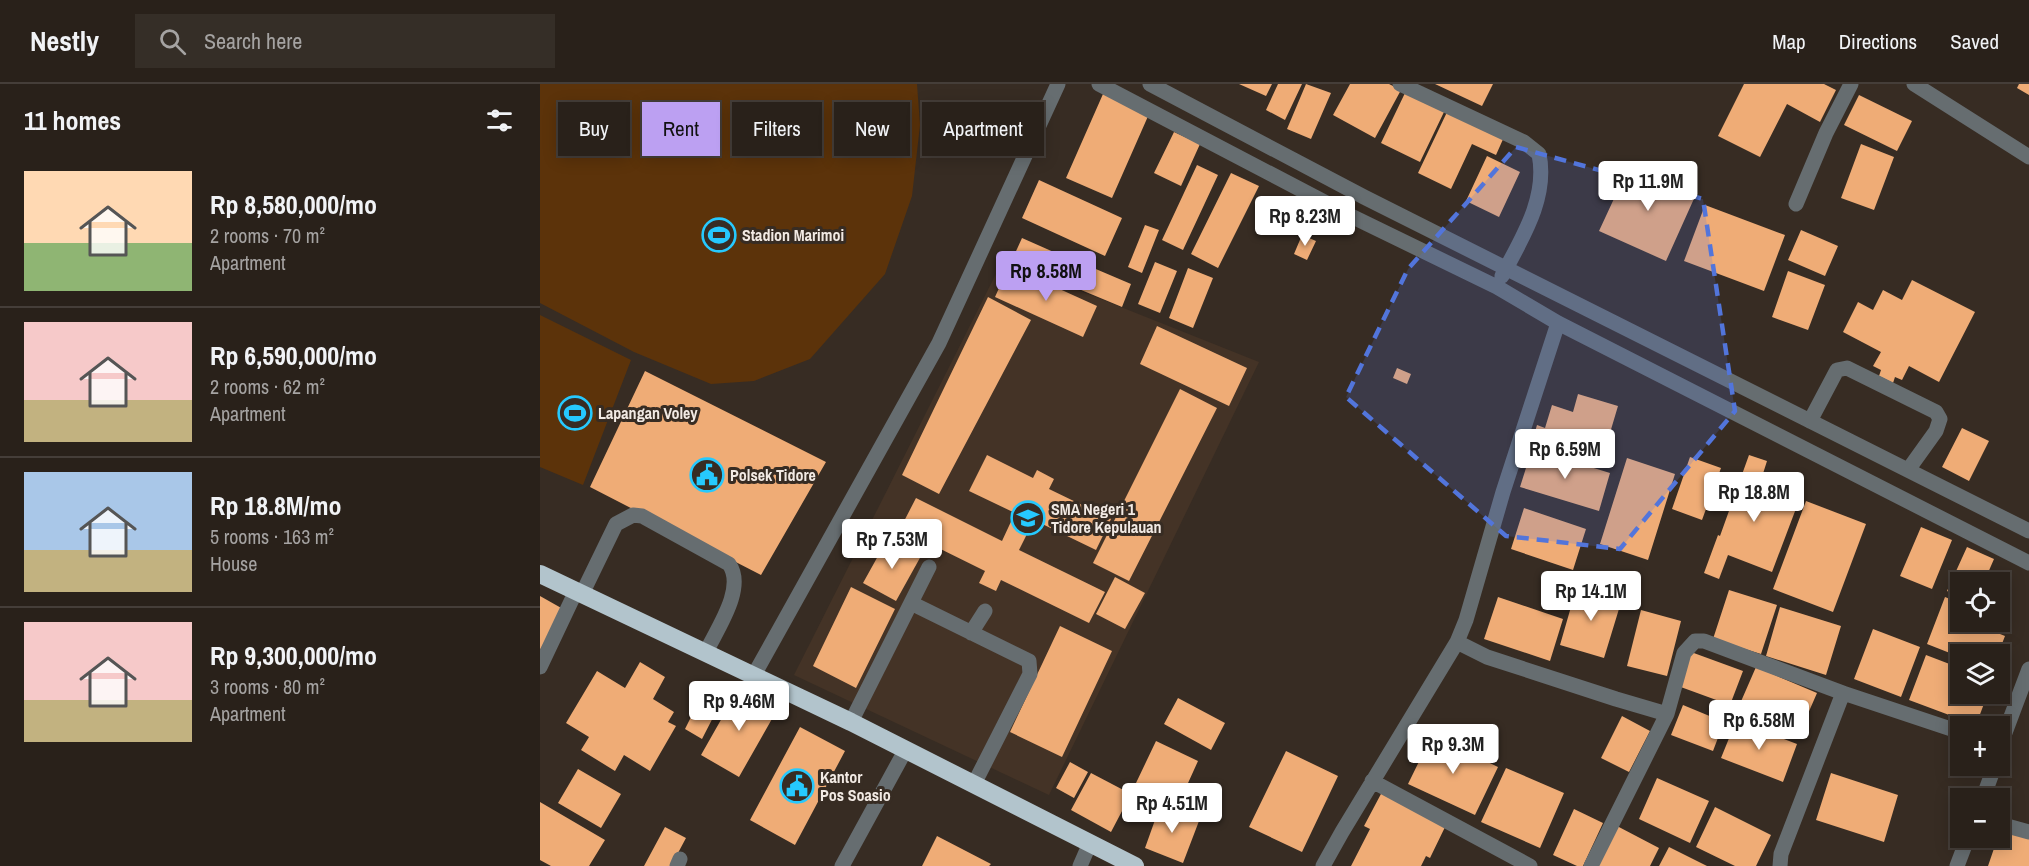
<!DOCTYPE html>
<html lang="en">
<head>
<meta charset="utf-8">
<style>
	:root { --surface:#29211a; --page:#352e27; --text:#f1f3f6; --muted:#a5a3a2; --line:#453e39; --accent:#bca0f2 }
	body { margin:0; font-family:"Archivo Narrow",sans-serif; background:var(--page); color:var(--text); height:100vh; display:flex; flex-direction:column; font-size:22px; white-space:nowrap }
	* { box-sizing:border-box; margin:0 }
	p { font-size:20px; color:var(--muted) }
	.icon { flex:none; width:33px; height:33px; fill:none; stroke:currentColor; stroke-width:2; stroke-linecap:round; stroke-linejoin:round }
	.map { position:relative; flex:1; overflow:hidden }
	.details { display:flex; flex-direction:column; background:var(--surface); width:540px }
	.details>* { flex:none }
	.guide { position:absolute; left:18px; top:18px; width:570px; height:54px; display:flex; gap:12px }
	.fabs { position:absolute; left:1410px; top:488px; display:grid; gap:12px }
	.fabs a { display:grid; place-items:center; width:60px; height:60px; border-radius:0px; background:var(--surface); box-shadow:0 3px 15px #0003,0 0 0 2px var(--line); font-size:30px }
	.price { position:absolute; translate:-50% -51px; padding:0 14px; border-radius:6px; background:#fff; color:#222; font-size:20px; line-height:39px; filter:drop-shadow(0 2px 3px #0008) }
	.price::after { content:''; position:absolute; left:50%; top:36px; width:18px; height:14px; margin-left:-9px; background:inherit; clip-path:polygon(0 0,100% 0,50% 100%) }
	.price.active { background:var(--accent); color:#111 }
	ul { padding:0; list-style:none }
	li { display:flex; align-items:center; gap:18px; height:150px; padding:0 24px }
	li+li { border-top:2px solid var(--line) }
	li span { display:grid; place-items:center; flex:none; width:168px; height:120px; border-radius:0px; color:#555 }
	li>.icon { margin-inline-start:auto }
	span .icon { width:72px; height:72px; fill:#fffc; stroke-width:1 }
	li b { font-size:26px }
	h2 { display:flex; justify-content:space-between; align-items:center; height:72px; padding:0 24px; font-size:26px }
	.pill { padding:0 21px; border-radius:0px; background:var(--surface); box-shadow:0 3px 15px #0003,0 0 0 2px var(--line); font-size:21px; line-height:54px }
	.pill.active { background:var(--accent); color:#111 }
	header { display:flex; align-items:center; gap:36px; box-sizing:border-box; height:84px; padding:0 30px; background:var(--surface); border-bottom:2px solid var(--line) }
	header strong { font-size:28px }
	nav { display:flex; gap:33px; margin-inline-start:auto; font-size:21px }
	.search { width:420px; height:54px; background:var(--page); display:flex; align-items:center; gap:15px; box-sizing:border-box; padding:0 21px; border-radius:0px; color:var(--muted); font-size:22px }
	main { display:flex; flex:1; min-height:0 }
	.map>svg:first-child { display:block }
	.built { fill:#443326 }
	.green { fill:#5c330a }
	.building { fill:#efac76 }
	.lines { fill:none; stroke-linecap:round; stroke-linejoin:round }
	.minor { stroke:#666d70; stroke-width:15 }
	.highway { stroke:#b2c4cc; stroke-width:18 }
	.marked { fill:#5275db; fill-opacity:0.2; stroke:#5275db; stroke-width:4.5; stroke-dasharray:12 8; stroke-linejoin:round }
	.labels { text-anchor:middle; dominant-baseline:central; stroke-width:6; stroke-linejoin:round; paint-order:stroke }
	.poi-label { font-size:16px; font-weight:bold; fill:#f2eae4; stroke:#372c23; text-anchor:start }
</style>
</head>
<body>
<header>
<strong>Nestly</strong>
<div class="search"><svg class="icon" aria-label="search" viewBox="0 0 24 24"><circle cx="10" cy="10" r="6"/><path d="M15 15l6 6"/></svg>Search here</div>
<nav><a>Map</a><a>Directions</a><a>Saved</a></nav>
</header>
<main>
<section class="details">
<h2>11 homes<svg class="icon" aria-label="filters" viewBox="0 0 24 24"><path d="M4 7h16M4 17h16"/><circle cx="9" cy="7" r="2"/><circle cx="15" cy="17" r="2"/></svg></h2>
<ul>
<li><span style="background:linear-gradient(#ffd9b3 60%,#8fb573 0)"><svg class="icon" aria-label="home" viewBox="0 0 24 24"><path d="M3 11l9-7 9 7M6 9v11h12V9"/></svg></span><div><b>Rp 8,580,000/mo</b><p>2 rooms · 70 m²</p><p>Apartment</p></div></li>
<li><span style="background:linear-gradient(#f6c9c9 65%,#c2b280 0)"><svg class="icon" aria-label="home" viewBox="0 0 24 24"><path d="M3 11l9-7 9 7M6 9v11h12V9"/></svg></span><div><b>Rp 6,590,000/mo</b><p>2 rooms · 62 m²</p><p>Apartment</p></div></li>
<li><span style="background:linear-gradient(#a9c7e8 65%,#c2b280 0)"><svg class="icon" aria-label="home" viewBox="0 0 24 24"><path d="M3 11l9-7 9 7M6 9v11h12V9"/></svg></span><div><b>Rp 18.8M/mo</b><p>5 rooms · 163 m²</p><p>House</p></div></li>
<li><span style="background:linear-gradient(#f6c9c9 65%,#c2b280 0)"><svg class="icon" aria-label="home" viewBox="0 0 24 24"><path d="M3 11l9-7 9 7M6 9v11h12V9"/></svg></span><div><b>Rp 9,300,000/mo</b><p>3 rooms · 80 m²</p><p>Apartment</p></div></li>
</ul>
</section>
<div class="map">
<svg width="1489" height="782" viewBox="0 0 1489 782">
	<rect width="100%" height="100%" fill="#372c23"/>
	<!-- built -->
	<path class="built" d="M463,176L719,278L509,711L254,591Z"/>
	<!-- green -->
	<path class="green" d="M0,0H377L380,41L372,112L345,190L270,275L214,297L171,300L94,268L0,219Z
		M0,231L91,276L43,401L0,383Z"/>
	<!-- building -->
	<path class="building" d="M699,0H732L726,12Z
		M738,0H762L745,36L726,26Z
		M766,0L791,9L771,55L747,45Z
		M810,0H849L861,6L835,54L793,31Z
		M895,0H953L942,22Z
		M1204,0H1284L1296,6L1280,38L1247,20L1220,73L1178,52Z
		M1479,0H1489V11L1477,4Z
		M865,9L904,28L880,78L841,59Z
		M563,10L609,30L572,114L526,94Z
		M1319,11L1372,37L1357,67L1304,41Z
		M908,26L964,53L956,71L932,60L911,105L878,89Z
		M634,48L660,60L641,102L614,89Z
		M1321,60L1354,73L1334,126L1301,114Z
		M947,72L980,88L959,133L926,117Z
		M1091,78L1157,108L1126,177L1059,147Z
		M657,81L678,91L643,166L622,156Z
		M691,89L719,102L678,184L651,170Z
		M499,96L582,134L565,172L482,134Z
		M1165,121L1245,151L1224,207L1144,177Z
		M605,141L619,146L602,189L588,183Z
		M1261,146L1298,162L1285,192L1248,176Z
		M762,151L776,157L767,176L754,170Z
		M482,154L534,177L524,199L472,176Z
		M615,178L637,187L620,229L598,220Z
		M544,180L591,200L582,223L534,203Z
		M469,182L557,222L543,253L455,213Z
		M648,184L673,194L653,244L629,234Z
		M1248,187L1285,201L1268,246L1232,233Z
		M1372,196L1435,228L1399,298L1369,282L1362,296L1355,293L1353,299L1339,292L1341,286L1333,282L1341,268L1303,248L1318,218L1333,226L1343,206L1362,216Z
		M448,213L491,236L399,410L362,391Z
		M617,242L707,284L689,322L600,280Z
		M857,284L871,290L867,300L853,294Z
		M105,287L286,378L221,491L50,403Z
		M640,305L677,324L589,497L553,479Z
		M1038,310L1078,322L1064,369L1024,356L1020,367L992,358L997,341L1005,344L1012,321L1033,328Z
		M1422,344L1449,357L1429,397L1402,383Z
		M992,365L1070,389L1059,427L980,403Z
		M447,371L493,394L497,386L514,395L509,405L571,435L556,466L494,436L479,466L565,508L549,539L461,496L456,507L439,499L445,487L360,445L376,414L462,457L475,429L429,407Z
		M1209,371L1227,377L1220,399L1260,414L1232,488L1188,471L1179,495L1164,489L1178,451L1180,452Z
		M1150,373L1181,384L1162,436L1132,425Z
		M1087,374L1135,390L1108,476L1060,460Z
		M1266,417L1326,440L1293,528L1233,505Z
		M984,424L1046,445L1033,486L971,465Z
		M1381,443L1412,456L1392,505L1360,492Z
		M348,454L381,472L356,517L323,499Z
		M1427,463L1454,475L1444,498H1420V513L1407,507Z
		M575,493L605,509L585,545L556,530Z
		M1037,502L1082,515L1064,574L1020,561Z
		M311,503L355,525L316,604L273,582Z
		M1189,506L1237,521L1221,570L1173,555Z
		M0,512L23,525L0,566Z
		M958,513L1023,535L1010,577L944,555Z
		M1405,513L1420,519V537H1448L1445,544L1465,552L1458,570H1420V573L1387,560Z
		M1240,523L1301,542L1286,591L1226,572Z
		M1101,526L1141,537L1127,592L1087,582Z
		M520,542L572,567L522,673L470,648Z
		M1333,545L1380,563L1361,613L1314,595Z
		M1151,568L1203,587L1190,621L1138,602Z
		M1386,571L1420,584V609H1448L1436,641L1369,616Z
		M100,578L125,593L113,615L134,628L128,638L136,642L110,687L84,671L75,687L41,666L49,653L26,639L57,587L85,604Z
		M1216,583L1277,609L1260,648L1199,622Z
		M199,604L237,626L199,693L161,671Z
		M165,605L183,614L162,655L145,645Z
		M638,614L685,639L671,666L624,640Z
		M1143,621L1184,638L1173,667L1131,651Z
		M1082,632L1110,647L1089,688L1061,674Z
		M1196,637L1257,660L1243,698L1181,674Z
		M260,643L305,667L255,761L210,736Z
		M892,651L958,683L935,731L868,700Z
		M616,657L658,677L639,719L596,699Z
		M746,667L798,692L762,768L709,743Z
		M530,678L548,688L534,714L516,704Z
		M966,684L1024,709L1000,764L941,738Z
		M38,685L81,710L61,744L18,719Z
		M551,689L591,710L571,748L531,726Z
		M1291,689L1358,711L1344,758L1276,736Z
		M1117,694L1169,717L1150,759L1099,735Z
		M842,708L906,741L890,774L886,772L881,782H811L830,745L824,742Z
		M0,718L65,756L49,782H11L0,776Z
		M620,722L659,737L643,779L605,764Z
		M1175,723L1231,751L1216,782H1195L1156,763Z
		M1034,725L1063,739L1043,782H1037L1013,771Z
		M1077,742L1119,764L1110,782H1056Z
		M125,743L146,754L131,782H104Z
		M1461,744L1489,754V782H1448Z
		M397,752L451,780L449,782H382Z
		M1129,763L1167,782H1119Z"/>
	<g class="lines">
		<!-- minor -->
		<path class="minor" d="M559,0L811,132L957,203L1018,239L1489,479
			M610,0L824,113L1489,447
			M860,0L984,58L999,70C1008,114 982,154 962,192
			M1374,0L1489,73
			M1256,120L1286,49L1311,0
			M1018,239L963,408L926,536L917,558L947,573L1076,615L1127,630L1144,569L1155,557H1164L1303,609L1420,648
			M1270,337L1297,286L1307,284L1396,328L1400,335L1396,347L1368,386
			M42,510L76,440L93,431L102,432L189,480C206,504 177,545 166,568
			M371,519L489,577L490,590L434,700
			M431,549L445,527
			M0,583L36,507
			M214,591L399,259L518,0
			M311,638L389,483
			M1460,662L1489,585
			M832,697L990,782
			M1443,714L1455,681
			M1460,740L1489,748
			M137,782L140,775
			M302,782L366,665
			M540,782L550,759
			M783,782L802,748L917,558
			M1051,782L1127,630
			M1240,782L1241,770L1303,609
			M1417,782L1428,753"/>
		<!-- highway -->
		<path class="highway" d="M0,490L311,638L595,782"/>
	</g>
	<!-- marked area -->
	<path class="marked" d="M976,63L1163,115L1195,327L1080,465L966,452L806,313L868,185Z"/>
	<!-- icons -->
	<defs>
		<g id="stadium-ring" transform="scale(1.725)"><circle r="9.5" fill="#372c23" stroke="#26c9fe" stroke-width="1.5"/><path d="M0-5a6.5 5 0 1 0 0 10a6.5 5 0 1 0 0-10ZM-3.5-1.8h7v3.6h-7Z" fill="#26c9fe"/></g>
		<g id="civic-ring" transform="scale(1.725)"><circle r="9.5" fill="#372c23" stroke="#26c9fe" stroke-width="1.5"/><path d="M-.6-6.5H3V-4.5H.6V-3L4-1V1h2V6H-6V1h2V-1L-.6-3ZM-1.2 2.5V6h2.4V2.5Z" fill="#26c9fe"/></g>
		<g id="school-ring" transform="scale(1.725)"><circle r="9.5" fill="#372c23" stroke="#26c9fe" stroke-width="1.5"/><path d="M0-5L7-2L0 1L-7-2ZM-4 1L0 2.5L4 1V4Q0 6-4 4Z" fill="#26c9fe"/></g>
	</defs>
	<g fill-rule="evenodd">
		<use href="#stadium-ring" x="179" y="151"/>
		<use href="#stadium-ring" x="35" y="329"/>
		<use href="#civic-ring" x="167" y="391"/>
		<use href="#school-ring" x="488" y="434"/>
		<use href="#civic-ring" x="257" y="702"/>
	</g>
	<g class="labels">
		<!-- poi labels -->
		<g class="poi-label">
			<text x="202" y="151">Stadion Marimoi</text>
			<text x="58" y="329">Lapangan Voley</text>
			<text x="190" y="391">Polsek Tidore</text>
			<text x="511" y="425">SMA Negeri 1<tspan x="511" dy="18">Tidore Kepulauan</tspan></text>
			<text x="280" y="693">Kantor<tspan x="280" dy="18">Pos Soasio</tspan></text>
		</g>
	</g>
</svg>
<div class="fabs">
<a><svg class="icon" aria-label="locate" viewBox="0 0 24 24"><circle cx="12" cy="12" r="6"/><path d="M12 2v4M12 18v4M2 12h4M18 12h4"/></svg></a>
<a><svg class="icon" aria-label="layers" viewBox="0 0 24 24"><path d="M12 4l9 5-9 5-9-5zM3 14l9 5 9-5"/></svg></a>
<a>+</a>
<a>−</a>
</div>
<b class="price" style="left:1108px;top:128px">Rp 11.9M</b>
<b class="price" style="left:765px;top:163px">Rp 8.23M</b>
<b class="price active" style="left:506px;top:218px">Rp 8.58M</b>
<b class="price" style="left:1025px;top:396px">Rp 6.59M</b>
<b class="price" style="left:1214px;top:439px">Rp 18.8M</b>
<b class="price" style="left:352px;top:486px">Rp 7.53M</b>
<b class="price" style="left:1051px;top:538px">Rp 14.1M</b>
<b class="price" style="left:199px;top:648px">Rp 9.46M</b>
<b class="price" style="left:1219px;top:667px">Rp 6.58M</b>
<b class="price" style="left:913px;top:691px">Rp 9.3M</b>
<b class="price" style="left:632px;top:750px">Rp 4.51M</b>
<div class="guide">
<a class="pill">Buy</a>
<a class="pill active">Rent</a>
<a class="pill">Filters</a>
<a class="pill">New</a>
<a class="pill">Apartment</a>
</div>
</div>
</main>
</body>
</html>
